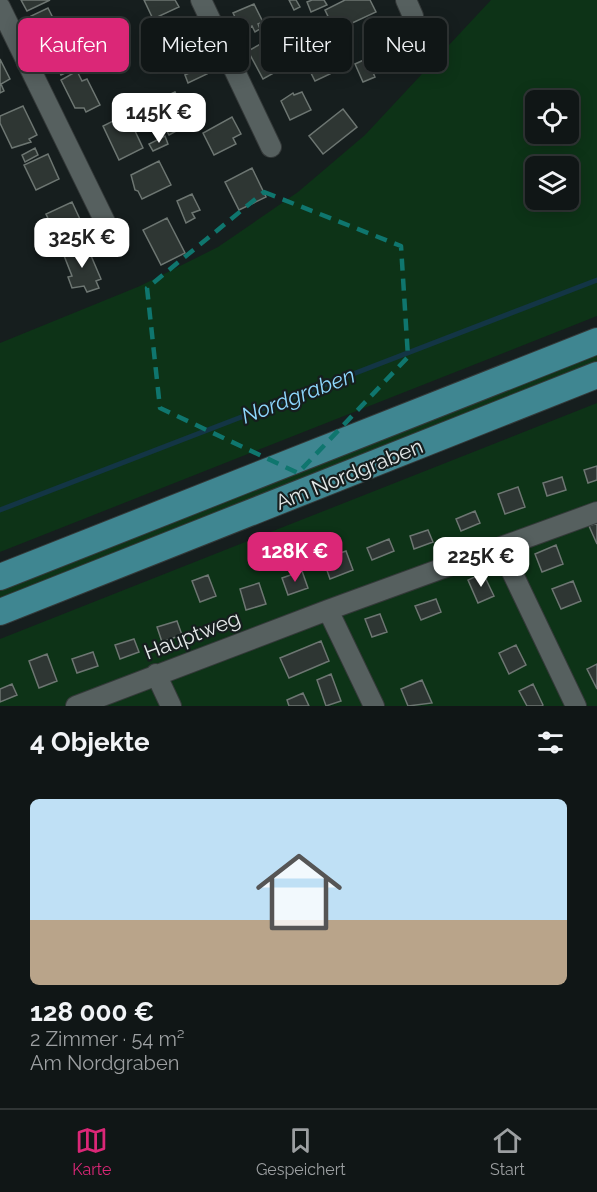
<!DOCTYPE html>
<html lang="de">
<head>
<meta charset="utf-8">
<style>
	:root { --surface:#101616; --page:#1e2323; --text:#f1f3f6; --muted:#9c9fa1; --line:#303535; --accent:#db2777 }
	body { margin:0; font-family:Raleway,sans-serif; background:var(--page); color:var(--text); height:100vh; display:flex; flex-direction:column; font-size:22px; white-space:nowrap }
	* { box-sizing:border-box; margin:0 }
	p { font-size:20px; color:var(--muted) }
	.icon { flex:none; width:33px; height:33px; fill:none; stroke:currentColor; stroke-width:2; stroke-linecap:round; stroke-linejoin:round }
	.map { position:relative; height:706px; overflow:hidden }
	.drawer { display:flex; flex-direction:column; background:var(--surface); flex:1 }
	.drawer>* { flex:none }
	.top-card { position:absolute; left:18px; top:18px; width:561px; height:54px; display:flex; gap:12px }
	.fabs { position:absolute; left:525px; top:90px; display:grid; gap:12px }
	.fabs a { display:grid; place-items:center; width:54px; height:54px; border-radius:9px; background:var(--surface); box-shadow:0 3px 15px #0003,0 0 0 2px var(--line); font-size:30px }
	.price { position:absolute; translate:-50% -51px; padding:0 14px; border-radius:12px; background:#fff; color:#222; font-size:20px; line-height:39px; filter:drop-shadow(0 2px 3px #0008) }
	.price::after { content:''; position:absolute; left:50%; top:36px; width:18px; height:14px; margin-left:-9px; background:inherit; clip-path:polygon(0 0,100% 0,50% 100%) }
	.price.current { background:var(--accent); color:#fff }
	ul { padding:0; list-style:none }
	li { display:grid; align-content:center; gap:12px; height:318px; padding:0 30px }
	li+li { border-top:2px solid var(--line) }
	li span { display:grid; place-items:center; height:186px; border-radius:9px; color:#555 }
	li>.icon { margin-inline-start:auto }
	span .icon { width:108px; height:108px; fill:#fffc; stroke-width:1 }
	li b { font-size:26px }
	h2 { display:flex; justify-content:space-between; align-items:center; height:72px; padding:0 30px; font-size:26px }
	.chip { padding:0 21px; border-radius:9px; background:var(--surface); box-shadow:0 3px 15px #0003,0 0 0 2px var(--line); font-size:21px; line-height:54px }
	.chip.current { background:var(--accent); color:#fff }
	.dock { display:flex; justify-content:space-around; align-items:center; height:84px; border-top:2px solid var(--line); background:var(--surface); font-size:16px; color:var(--muted) }
	.dock a { display:grid; justify-items:center; gap:3px }
	.dock .current { color:var(--accent) }
	.map>svg:first-child { display:block }
	.green { fill:#0d3317; fill-rule:evenodd }
	.lines { fill:none; stroke-linecap:round; stroke-linejoin:round }
	.stream { stroke:#133545; stroke-width:5 }
	.building { fill:#2e3633; stroke:#6d7672; stroke-width:1.5 }
	.minor-casing { stroke:#343939; stroke-width:22 }
	.major-casing { stroke:#343939; stroke-width:28 }
	.minor { stroke:#56605f; stroke-width:20 }
	.major { stroke:#3f8691; stroke-width:26 }
	.marked { fill:none; stroke:#0f766e; stroke-width:4.5; stroke-dasharray:12 8; stroke-linejoin:round }
	.labels { text-anchor:middle; dominant-baseline:central; stroke-width:4.5; stroke-linejoin:round; paint-order:stroke }
	.street-label { font-size:21px; fill:#e3e8e8; stroke:#161e1e }
	.water-label { font-size:22px; font-style:italic; fill:#8dd7fd; stroke:#161e1e }
</style>
</head>
<body>
<div class="map">
<svg width="597" height="706" viewBox="0 0 597 706">
	<rect width="100%" height="100%" fill="#161e1e"/>
	<!-- green -->
	<path class="green" d="M491,0H597V316L0,552V343L140,286L218,247L298,192L365,135ZM568,100V134H536V100ZM568,166V200H536V166Z
		M597,351V365L0,602V587Z
		M597,403V706H0V639Z"/>
	<g class="lines">
		<!-- stream -->
		<path class="stream" d="M0,510L597,280"/>
	</g>
	<!-- building -->
	<path class="building" d="M21,0H50L27,11Z
		M144,0H175L179,7L153,19Z
		M289,0H296L300,7L294,10Z
		M312,0H324L327,5L311,12L307,2Z
		M345,0H370L376,12L335,31L325,10Z
		M254,4L263,22L258,24L260,29L255,32L252,26L242,31L233,13Z
		M48,8L53,18L36,26L31,16Z
		M67,23L81,53L56,65L42,35Z
		M186,29L195,41L194,45L203,65L185,74L179,63L176,65L168,55L164,40Z
		M387,33L401,56L372,70L375,77L363,82L355,64L375,55L369,42Z
		M273,37L288,65L263,79L248,51Z
		M76,57L80,66L61,75L57,66Z
		M0,59L10,79L1,84L4,91L0,93Z
		M203,66L207,74L188,83L185,75Z
		M326,66L330,74L315,81L311,73Z
		M77,71L82,81L87,79L100,105L86,112L84,108H75L61,80Z
		M175,92L186,113L177,118L182,128L169,135L163,124L166,122L155,101Z
		M302,92L311,110L290,120L281,101L293,93L294,95Z
		M144,96L148,104L133,111L129,103Z
		M23,106L37,135L29,139L31,142L12,148L0,123V116Z
		M343,109L357,127L323,154L309,136Z
		M127,114L143,148L119,160L103,126Z
		M232,117L241,134L233,138L236,144L214,155L203,133Z
		M165,136L168,144L153,151L149,144Z
		M35,148L38,155L25,162L22,155Z
		M48,154L59,179L36,190L24,165Z
		M159,161L171,185L142,199L138,191L135,190L131,175Z
		M252,168L266,197L239,210L225,182Z
		M192,194L200,210L192,213L195,218L186,223L177,201Z
		M72,202L85,230L82,231L85,238L68,246L64,239L59,242L46,214Z
		M167,218L185,253L161,265L143,230Z
		M86,244L101,279L96,281L99,288L87,292L84,286L72,288L68,277L72,276L63,253Z
		M597,466V480L588,483L584,470Z
		M562,477L566,490L547,496L543,483Z
		M518,487L525,507L505,514L498,494Z
		M475,511L480,523L461,531L456,519Z
		M597,523V544L589,526Z
		M428,530L433,542L414,549L410,536Z
		M389,539L394,551L372,560L367,548Z
		M556,545L563,564L542,572L535,554Z
		M346,551L353,570L330,579L323,559Z
		M302,571L308,588L288,595L282,578Z
		M483,573L494,596L478,603L468,580Z
		M208,575L216,596L200,602L192,581Z
		M573,581L581,601L561,609L552,589Z
		M259,583L266,604L246,610L240,589Z
		M436,599L441,612L421,620L415,606Z
		M380,614L387,632L372,637L365,619Z
		M177,621L182,635L162,642L157,627Z
		M134,639L139,652L120,659L115,645Z
		M321,641L329,661L289,678L280,658Z
		M516,645L526,665L509,674L499,653Z
		M93,652L98,666L77,673L72,659Z
		M47,654L57,681L39,688L29,661Z
		M597,664V689L587,669Z
		M331,674L341,701L326,706L317,680Z
		M422,680L432,703L408,706L401,689Z
		M12,684L17,695L0,702V689Z
		M533,684L543,705L542,706H527L519,691Z
		M303,693L309,706H289L287,700Z"/>
	<g class="lines">
		<!-- minor casing -->
		<g class="minor-casing">
			<path id="minor" d="M201,0L271,147
				M406,0L413,16
				M0,7L110,232
				M501,549L576,706
				M328,610L374,706
				M156,674L171,706
				M76,706L328,610L597,512"/>
		</g>
		<!-- major casing -->
		<g class="major-casing">
			<path id="major" d="M0,577L597,341
				M0,612L597,375"/>
		</g>
		<!-- minor -->
		<use href="#minor" class="minor"/>
		<!-- major -->
		<use href="#major" class="major"/>
	</g>
	<!-- marked area -->
	<path class="marked" d="M264,192L401,246L408,357L298,473L160,408L147,288Z"/>
	<g class="labels">
		<!-- street labels -->
		<g class="street-label">
			<text transform="translate(349 474) rotate(-22)">Am Nordgraben</text>
			<text transform="translate(192 635) rotate(-21)">Hauptweg</text>
		</g>
		<!-- water labels -->
		<g class="water-label">
			<text transform="translate(298 395) rotate(-21)">Nordgraben</text>
		</g>
	</g>
</svg>
<div class="fabs">
<a><svg class="icon" aria-label="locate" viewBox="0 0 24 24"><circle cx="12" cy="12" r="6"/><path d="M12 2v4M12 18v4M2 12h4M18 12h4"/></svg></a>
<a><svg class="icon" aria-label="layers" viewBox="0 0 24 24"><path d="M12 4l9 5-9 5-9-5zM3 14l9 5 9-5"/></svg></a>
</div>
<b class="price" style="left:159px;top:144px">145K €</b>
<b class="price" style="left:82px;top:269px">325K €</b>
<b class="price current" style="left:295px;top:583px">128K €</b>
<b class="price" style="left:481px;top:588px">225K €</b>
<div class="top-card">
<a class="chip current">Kaufen</a>
<a class="chip">Mieten</a>
<a class="chip">Filter</a>
<a class="chip">Neu</a>
</div>
</div>
<section class="drawer">
<h2>4 Objekte<svg class="icon" aria-label="filters" viewBox="0 0 24 24"><path d="M4 7h16M4 17h16"/><circle cx="9" cy="7" r="2"/><circle cx="15" cy="17" r="2"/></svg></h2>
<ul>
<li><span style="background:linear-gradient(#bfe0f5 65%,#b9a48a 0)"><svg class="icon" aria-label="home" viewBox="0 0 24 24"><path d="M3 11l9-7 9 7M6 9v11h12V9"/></svg></span><div><b>128 000 €</b><p>2 Zimmer · 54 m²</p><p>Am Nordgraben</p></div></li>
</ul>
</section>
<nav class="dock">
<a class="current"><svg class="icon" aria-label="map" viewBox="0 0 24 24"><path d="M3 6l6-2 6 2 6-2v14l-6 2-6-2-6 2zM9 4v14M15 6v14"/></svg>Karte</a>
<a><svg class="icon" aria-label="saved" viewBox="0 0 24 24"><path d="M7 4h10v16l-5-4-5 4z"/></svg>Gespeichert</a>
<a><svg class="icon" aria-label="home" viewBox="0 0 24 24"><path d="M3 11l9-7 9 7M6 9v11h12V9"/></svg>Start</a>
</nav>
</body>
</html>
